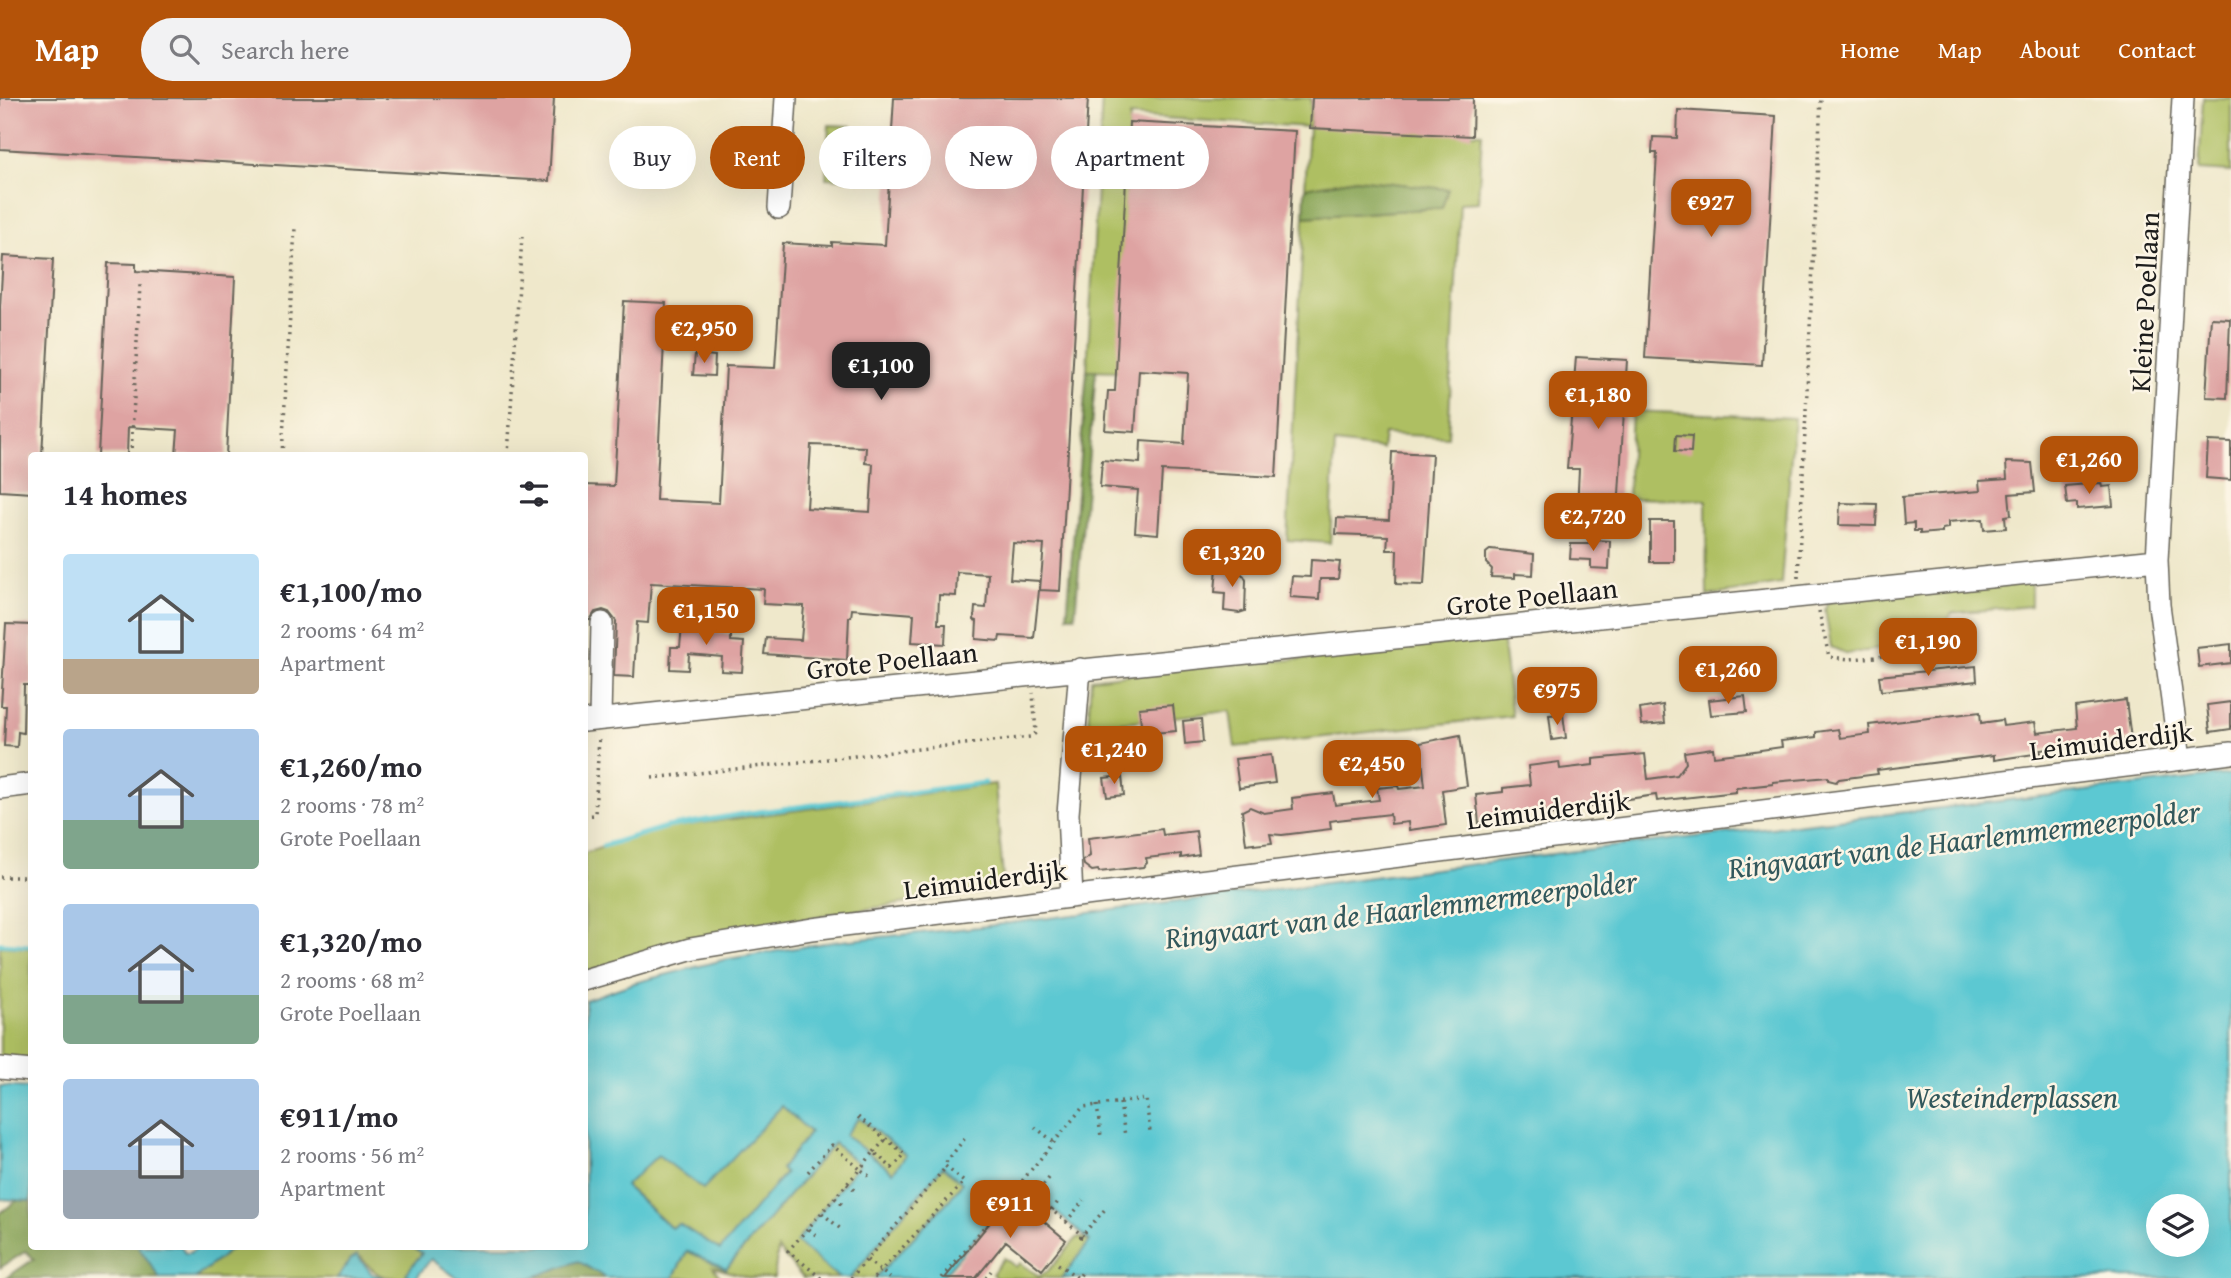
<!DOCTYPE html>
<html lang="en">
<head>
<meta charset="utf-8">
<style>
	:root { --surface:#fff; --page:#f2f2f3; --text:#2b2b33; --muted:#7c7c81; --accent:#b45309 }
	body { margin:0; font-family:"Gentium Book Plus",serif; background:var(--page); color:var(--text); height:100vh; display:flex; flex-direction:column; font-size:26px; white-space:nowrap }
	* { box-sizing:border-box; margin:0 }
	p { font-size:23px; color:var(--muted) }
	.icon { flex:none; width:38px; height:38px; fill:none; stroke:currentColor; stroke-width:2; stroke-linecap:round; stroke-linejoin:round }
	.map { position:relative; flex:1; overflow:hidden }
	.sheet { position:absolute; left:28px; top:354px; width:560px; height:798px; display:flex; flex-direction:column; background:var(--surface); border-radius:7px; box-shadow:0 7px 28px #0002 }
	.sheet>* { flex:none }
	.top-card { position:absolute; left:609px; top:28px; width:665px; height:63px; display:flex; gap:14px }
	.buttons { position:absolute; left:2146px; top:1096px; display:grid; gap:14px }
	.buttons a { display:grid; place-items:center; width:63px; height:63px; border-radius:50%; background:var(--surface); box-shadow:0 7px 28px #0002; font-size:35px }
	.price { position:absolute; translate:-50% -60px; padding:0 16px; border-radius:14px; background:var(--accent); color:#fff; font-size:23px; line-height:46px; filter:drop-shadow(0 2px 4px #0008) }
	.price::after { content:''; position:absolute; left:50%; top:42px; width:21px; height:16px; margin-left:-10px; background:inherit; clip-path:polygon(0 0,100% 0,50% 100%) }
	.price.active { background:#222; color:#fff }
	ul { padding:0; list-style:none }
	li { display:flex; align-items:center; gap:21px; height:175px; padding:0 35px }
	li span { display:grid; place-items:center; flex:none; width:196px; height:140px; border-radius:7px; color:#555 }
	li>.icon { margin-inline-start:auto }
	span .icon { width:84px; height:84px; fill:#fffc; stroke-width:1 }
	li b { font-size:30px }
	h2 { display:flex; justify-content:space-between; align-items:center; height:84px; padding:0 35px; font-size:30px }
	.tag { padding:0 24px; border-radius:32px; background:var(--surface); box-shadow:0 7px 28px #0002; font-size:24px; line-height:63px }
	.tag.active { background:var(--accent); color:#fff }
	header { display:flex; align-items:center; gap:42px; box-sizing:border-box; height:98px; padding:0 35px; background:var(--accent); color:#fff }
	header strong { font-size:33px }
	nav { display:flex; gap:38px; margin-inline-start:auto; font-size:24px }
	.search { width:490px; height:63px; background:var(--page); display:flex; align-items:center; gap:18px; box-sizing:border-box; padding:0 24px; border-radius:38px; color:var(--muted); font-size:26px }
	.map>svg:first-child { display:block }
	.green { fill:#aebf62; stroke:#656e3f; stroke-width:2 }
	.forest { fill:#8aa658; stroke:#53613a; stroke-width:2 }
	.water { fill:#5cc8d2; stroke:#3c7277; stroke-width:2; fill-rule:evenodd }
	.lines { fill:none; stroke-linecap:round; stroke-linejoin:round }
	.stream { stroke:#5cc8d2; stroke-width:5 }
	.building { fill:#dea3a2; fill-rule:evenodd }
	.minor-casing { stroke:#666359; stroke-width:24 }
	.path { stroke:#666359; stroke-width:3.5; stroke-dasharray:2 5; stroke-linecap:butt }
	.minor { stroke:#fff; stroke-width:21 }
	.labels { text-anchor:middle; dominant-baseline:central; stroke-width:5; stroke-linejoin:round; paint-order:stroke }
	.street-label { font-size:28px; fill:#1c1c1c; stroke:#fcf5e5 }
	.water-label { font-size:30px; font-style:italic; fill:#32585c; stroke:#fcf5e5 }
</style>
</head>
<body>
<header>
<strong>Map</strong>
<div class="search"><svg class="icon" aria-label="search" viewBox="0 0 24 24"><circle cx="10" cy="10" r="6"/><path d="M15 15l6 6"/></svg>Search here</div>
<nav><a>Home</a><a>Map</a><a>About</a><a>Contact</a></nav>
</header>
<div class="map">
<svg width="2231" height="1180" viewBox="0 0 2231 1180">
	<rect width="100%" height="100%" fill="#fcf5e5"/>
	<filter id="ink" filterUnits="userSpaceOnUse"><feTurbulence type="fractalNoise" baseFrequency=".0143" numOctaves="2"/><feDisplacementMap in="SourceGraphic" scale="14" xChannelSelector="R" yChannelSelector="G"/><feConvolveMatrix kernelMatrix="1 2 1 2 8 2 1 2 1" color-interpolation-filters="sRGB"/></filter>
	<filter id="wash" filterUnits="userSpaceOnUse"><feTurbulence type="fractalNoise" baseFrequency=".00686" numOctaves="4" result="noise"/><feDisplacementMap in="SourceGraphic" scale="28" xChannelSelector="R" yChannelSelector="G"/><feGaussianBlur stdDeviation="1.57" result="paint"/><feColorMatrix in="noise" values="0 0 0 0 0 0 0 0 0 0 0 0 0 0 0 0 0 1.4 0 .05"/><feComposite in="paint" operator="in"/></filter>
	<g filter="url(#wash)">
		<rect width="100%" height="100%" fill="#efe8cb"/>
		<!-- green -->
		<path class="green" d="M1102,0H1311L1310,29L1482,35L1478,104L1460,105L1448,339L1384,336L1382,351L1335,345L1330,445L1287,442L1304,119L1441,110L1356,81L1305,90L1309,29L1130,18L1118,273L1087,272Z
			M2203,0H2231V74L2199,72Z
			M829,27L852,28L849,81L826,80Z
			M1632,313L1794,320L1781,486L1707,498L1706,402L1628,400Z
			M2031,483V508L1952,515L1935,542L1847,556L1831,549L1825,512L1828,503Z
			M1502,539L1512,618L1235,649L1230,613L1088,628L1091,581L1197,568L1305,561Z
			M995,686L1004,791L825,817L700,843L585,875L584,755L665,730Z
			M0,848L31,850V964L0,962Z
			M783,1008L810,1034L781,1071L785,1075L720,1153L679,1126L671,1130L625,1087L658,1057L703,1090L776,1011Z
			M858,1019L906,1057L893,1074L844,1037Z
			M834,1045L859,1066L797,1144L839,1180H803L778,1151L774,1180H750L713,1169L721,1180H673L687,1153L726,1171Z
			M943,1068L962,1084L949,1102L875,1180H850Z
			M1078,1139L1090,1143L1062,1180H996L992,1176L1004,1160L1016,1169L1020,1165L1039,1178L1048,1173Z
			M235,1148H411L422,1155L406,1176L411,1180C383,1180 377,1180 361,1159L351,1161L337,1180H195Z"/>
		<!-- forest -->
		<path class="forest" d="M1356,81L1448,91L1442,110L1304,119L1305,90Z
			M1087,272H1096L1075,518H1067Z
			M18,1102L31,1103L32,1148H138L160,1180H6L34,1161L26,1153L0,1170V1115Z
			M578,1163L606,1180L530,1179Z"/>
		<!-- water -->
		<path class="water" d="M2231,676V1180H1062L1090,1143L1022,1086L941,1180H875L949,1102L962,1085L943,1068L850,1180H839L796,1144L859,1066L834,1045L726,1171L687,1153L673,1180H606L578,1163L531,1180H457L431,1161L416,1180H411L406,1176L422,1155L411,1148H584L585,902L634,885L723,862L831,844L979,829L1600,750ZM782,1008L810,1034L781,1071L785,1075L720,1152L679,1126L671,1130L625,1088L658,1057L703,1091ZM859,1020L906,1057L893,1074L845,1037ZM2158,1108H2196V1146H2158Z
			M0,988L31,990V1103L0,1101Z
			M138,1148H181L185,1155H189L195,1151V1148H235L195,1180H160Z
			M357,1157L372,1176L384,1180H337L351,1161Z"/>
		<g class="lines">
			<!-- stream -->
			<path class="stream" d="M603,748L666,729L743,716L985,685
				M0,846L32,848"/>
		</g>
		<g id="blocks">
			<!-- building -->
			<path class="building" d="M0,0H554L549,83L0,51Z
				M894,0H1088L1060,493L1040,492L1044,447L1013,445L1010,481L1040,483L1034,540L1000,538L999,543L976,541L977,523L974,522L975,509L986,510L988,476L957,474L956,498L939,497L938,526H946L945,546L912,544L914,516L852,511L851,519H849L847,562L764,556L766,540L801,542L804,508L763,506L764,491L651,485L648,525L637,524L634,579L614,578L616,523L609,514L603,512L595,514L590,522H584V387L614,388L624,203L666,205L656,402L719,405L726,268L775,270L783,145L832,148V144L885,147ZM811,347L866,349L865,365L873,366L870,414L807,410Z
				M1312,0H1473L1472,38L1310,30Z
				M1678,12L1776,18L1762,267L1645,260L1657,55H1652L1653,39L1677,40Z
				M1129,24L1295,33L1276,379L1162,373L1158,436L1135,434L1138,392L1100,389L1102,362L1140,365L1141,343L1184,346L1188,275L1139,272L1135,334L1105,332L1108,293H1115Z
				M3,158L53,161L42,357H32V395L0,393V209Z
				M108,165L136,166V173L235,179L226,357H176L178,332L128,329L127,357H98Z
				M2211,220L2230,221L2227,300L2206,299Z
				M695,256L715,258L714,278L693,277Z
				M1576,259L1627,262L1618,413L1577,411L1579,371H1567Z
				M1676,337L1692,338L1691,354L1675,353Z
				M2208,343L2231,344V382L2206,380Z
				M1392,354L1432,356L1424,487L1396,486L1397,452H1387L1388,438L1336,436L1337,420L1389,422Z
				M2006,364L2032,365L2035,394L2009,396L2011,417L2005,418L2006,430L1984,432L1983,421L1948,424V430L1942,431V434L1920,436V433H1914V425L1904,426L1902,399L1980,393L1979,383L2007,381Z
				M2101,385L2102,389L2111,388L2113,408L2077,411V405L2067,406L2065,388Z
				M1840,405L1877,406L1876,428L1839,427Z
				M1650,423H1674V464H1650Z
				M1592,442L1610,443L1609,471L1591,470V462L1570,461L1571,446H1592Z
				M1491,451L1534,456L1533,477L1515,476V480L1491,479L1492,471L1486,465V455Z
				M1311,462L1340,464L1338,481H1320L1319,501L1290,499L1292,478L1310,479Z
				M1217,469L1234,470L1244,478L1246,482L1245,513L1239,515L1224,513L1225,495L1215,494Z
				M683,517L701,518L700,534L731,536V543L744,544L742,574L721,573L722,559L689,556L688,572L670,571L671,549H680Z
				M6,526L32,527V587H24L23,635L18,634L17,649L4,648L6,608H1Z
				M2231,546V565L2199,569L2197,550Z
				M1976,568L1977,583L1881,593L1879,578Z
				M1745,598L1747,614L1711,617L1709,602Z
				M2126,602L2131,641L2040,652L2041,655L1994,662V657L1877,672L1878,676L1839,681L1836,684L1828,682V679L1773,684V686L1736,690V694L1657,703L1656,697L1600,705V708L1564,712V715L1546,717L1545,712L1507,717V721L1479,725L1476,697L1503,694V690L1530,687L1528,668L1559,664L1560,671L1593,667V661L1645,656L1648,681L1677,677L1686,665L1684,654L1713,650L1714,658L1747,654L1782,649L1781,643L1816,639V634L1838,631L1840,640L1870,636L1869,627L1980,614L1981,625L2002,622L2003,628L2035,624L2037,635L2077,630L2075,609Z
				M2231,604V631L2210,634L2207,607Z
				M1173,607L1176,633L1153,635V632L1142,633L1139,610Z
				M1663,607L1665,625L1642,627L1640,611Z
				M1563,616L1566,640L1552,642L1549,617Z
				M1201,621L1203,644L1185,646L1183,623Z
				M1460,637L1467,688L1442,692L1446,727L1409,732L1408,724L1391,726L1390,716L1337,722L1330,723L1331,731L1282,737L1270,736L1272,745L1254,747V745L1246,746L1242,713L1250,709L1264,715L1293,711L1292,700L1333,695L1335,707L1379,702L1377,690L1398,688L1399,691L1425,688L1420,645Z
				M1271,657L1275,685L1239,690L1235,661Z
				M1122,678L1124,697L1107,699L1104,680Z
				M1162,731L1163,737L1196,733L1199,757L1181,760V756L1146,760L1147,765L1143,769L1099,774L1098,772L1092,773L1084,767L1083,763L1090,758L1088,740Z
				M1012,1097L1066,1142L1042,1172L1006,1143L976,1180H945Z"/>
		</g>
	</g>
	<g filter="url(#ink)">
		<use href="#blocks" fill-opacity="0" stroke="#666359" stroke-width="2"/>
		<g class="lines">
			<!-- minor casing -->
			<g class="minor-casing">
				<path id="minor" d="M779,110L786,0
					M600,621L602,525
					M584,623L2157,462
					M2180,661L2159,507L2157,462L2183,0
					M0,690L32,686
					M1072,798L1068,716L1080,571
					M584,882L690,851L812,831L2231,655
					M0,970L32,973"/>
			</g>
			<!-- path -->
			<path class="path" d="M131,357L140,187
				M282,357L295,130
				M508,357L522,139
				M1798,480L1821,0
				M1819,513L1829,559L1849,561L1878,559L1946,544L1968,520
				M652,680L1030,639L1036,635L1033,595
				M584,718L595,717L599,639
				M0,779H32
				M1120,1005L1125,1038
				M1097,1007L1101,1039
				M1035,1029L1054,1044
				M874,1054L886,1041
				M808,1074L832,1047L860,1071L874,1054L892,1070L905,1056L858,1019
				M1049,1080L1035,1098L1083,1138
				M847,1086L856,1093
				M835,1100L844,1108
				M1052,1112L1060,1101
				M822,1115L843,1133
				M1066,1124L1084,1102
				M809,1131L818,1139
				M1080,1140L1106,1110
				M867,1162L890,1180
				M1058,1166L1078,1180L1084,1172
				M821,1180L788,1153L860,1071L869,1078
				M851,1180L946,1069
				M874,1180L964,1084L944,1067L965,1040
				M942,1180L1083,1009L1146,1001L1150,1034
				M986,1180L991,1173"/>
			<!-- minor -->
			<use href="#minor" class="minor"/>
		</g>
	</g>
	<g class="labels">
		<!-- street labels -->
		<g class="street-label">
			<text transform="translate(2144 204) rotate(-87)">Kleine Poellaan</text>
			<text transform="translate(1532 498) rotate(-6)">Grote Poellaan</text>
			<text transform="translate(892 562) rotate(-6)">Grote Poellaan</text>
			<text transform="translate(2111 642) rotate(-7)">Leimuiderdijk</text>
			<text transform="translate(1548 711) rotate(-7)">Leimuiderdijk</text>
			<text transform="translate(985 781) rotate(-7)">Leimuiderdijk</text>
		</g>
		<!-- water labels -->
		<g class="water-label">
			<text transform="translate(1964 741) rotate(-7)">Ringvaart van de Haarlemmermeerpolder</text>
			<text transform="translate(1401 811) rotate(-7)">Ringvaart van de Haarlemmermeerpolder</text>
			<text x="2012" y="999">Westeinderplassen</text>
		</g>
	</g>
</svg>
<div class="buttons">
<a><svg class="icon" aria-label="layers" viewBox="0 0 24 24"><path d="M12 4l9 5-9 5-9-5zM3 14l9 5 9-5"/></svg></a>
</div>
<b class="price" style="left:1711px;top:141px">€927</b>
<b class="price" style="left:704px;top:267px">€2,950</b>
<b class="price active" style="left:881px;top:304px">€1,100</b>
<b class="price" style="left:1598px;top:333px">€1,180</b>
<b class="price" style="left:2089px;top:398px">€1,260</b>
<b class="price" style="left:1593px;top:455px">€2,720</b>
<b class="price" style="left:1232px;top:491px">€1,320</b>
<b class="price" style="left:706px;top:549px">€1,150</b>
<b class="price" style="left:1928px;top:580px">€1,190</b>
<b class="price" style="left:1728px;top:608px">€1,260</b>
<b class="price" style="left:1557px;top:629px">€975</b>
<b class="price" style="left:1114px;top:688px">€1,240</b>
<b class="price" style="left:1372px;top:702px">€2,450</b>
<b class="price" style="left:1010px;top:1142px">€911</b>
<div class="top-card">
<a class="tag">Buy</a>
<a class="tag active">Rent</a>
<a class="tag">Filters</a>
<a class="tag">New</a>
<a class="tag">Apartment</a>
</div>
<section class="sheet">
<h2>14 homes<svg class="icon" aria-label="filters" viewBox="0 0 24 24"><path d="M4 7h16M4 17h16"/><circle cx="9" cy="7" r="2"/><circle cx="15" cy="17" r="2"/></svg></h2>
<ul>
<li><span style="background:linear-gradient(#bfe0f5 75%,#b9a48a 0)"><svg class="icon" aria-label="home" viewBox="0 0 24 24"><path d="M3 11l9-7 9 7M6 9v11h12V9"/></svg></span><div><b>€1,100/mo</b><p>2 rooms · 64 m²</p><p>Apartment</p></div></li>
<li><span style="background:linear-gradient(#a9c7e8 65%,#7fa58c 0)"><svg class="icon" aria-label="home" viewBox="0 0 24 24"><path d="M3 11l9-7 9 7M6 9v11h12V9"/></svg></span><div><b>€1,260/mo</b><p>2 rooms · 78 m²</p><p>Grote Poellaan</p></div></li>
<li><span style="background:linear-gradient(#a9c7e8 65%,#7fa58c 0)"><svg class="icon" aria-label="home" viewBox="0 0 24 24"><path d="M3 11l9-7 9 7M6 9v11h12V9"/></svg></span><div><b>€1,320/mo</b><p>2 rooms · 68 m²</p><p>Grote Poellaan</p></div></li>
<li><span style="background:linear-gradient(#a9c7e8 65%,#9aa5b1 0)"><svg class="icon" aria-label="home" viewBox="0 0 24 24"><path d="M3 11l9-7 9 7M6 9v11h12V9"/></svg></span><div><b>€911/mo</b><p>2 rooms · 56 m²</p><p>Apartment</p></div></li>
</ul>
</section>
</div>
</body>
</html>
